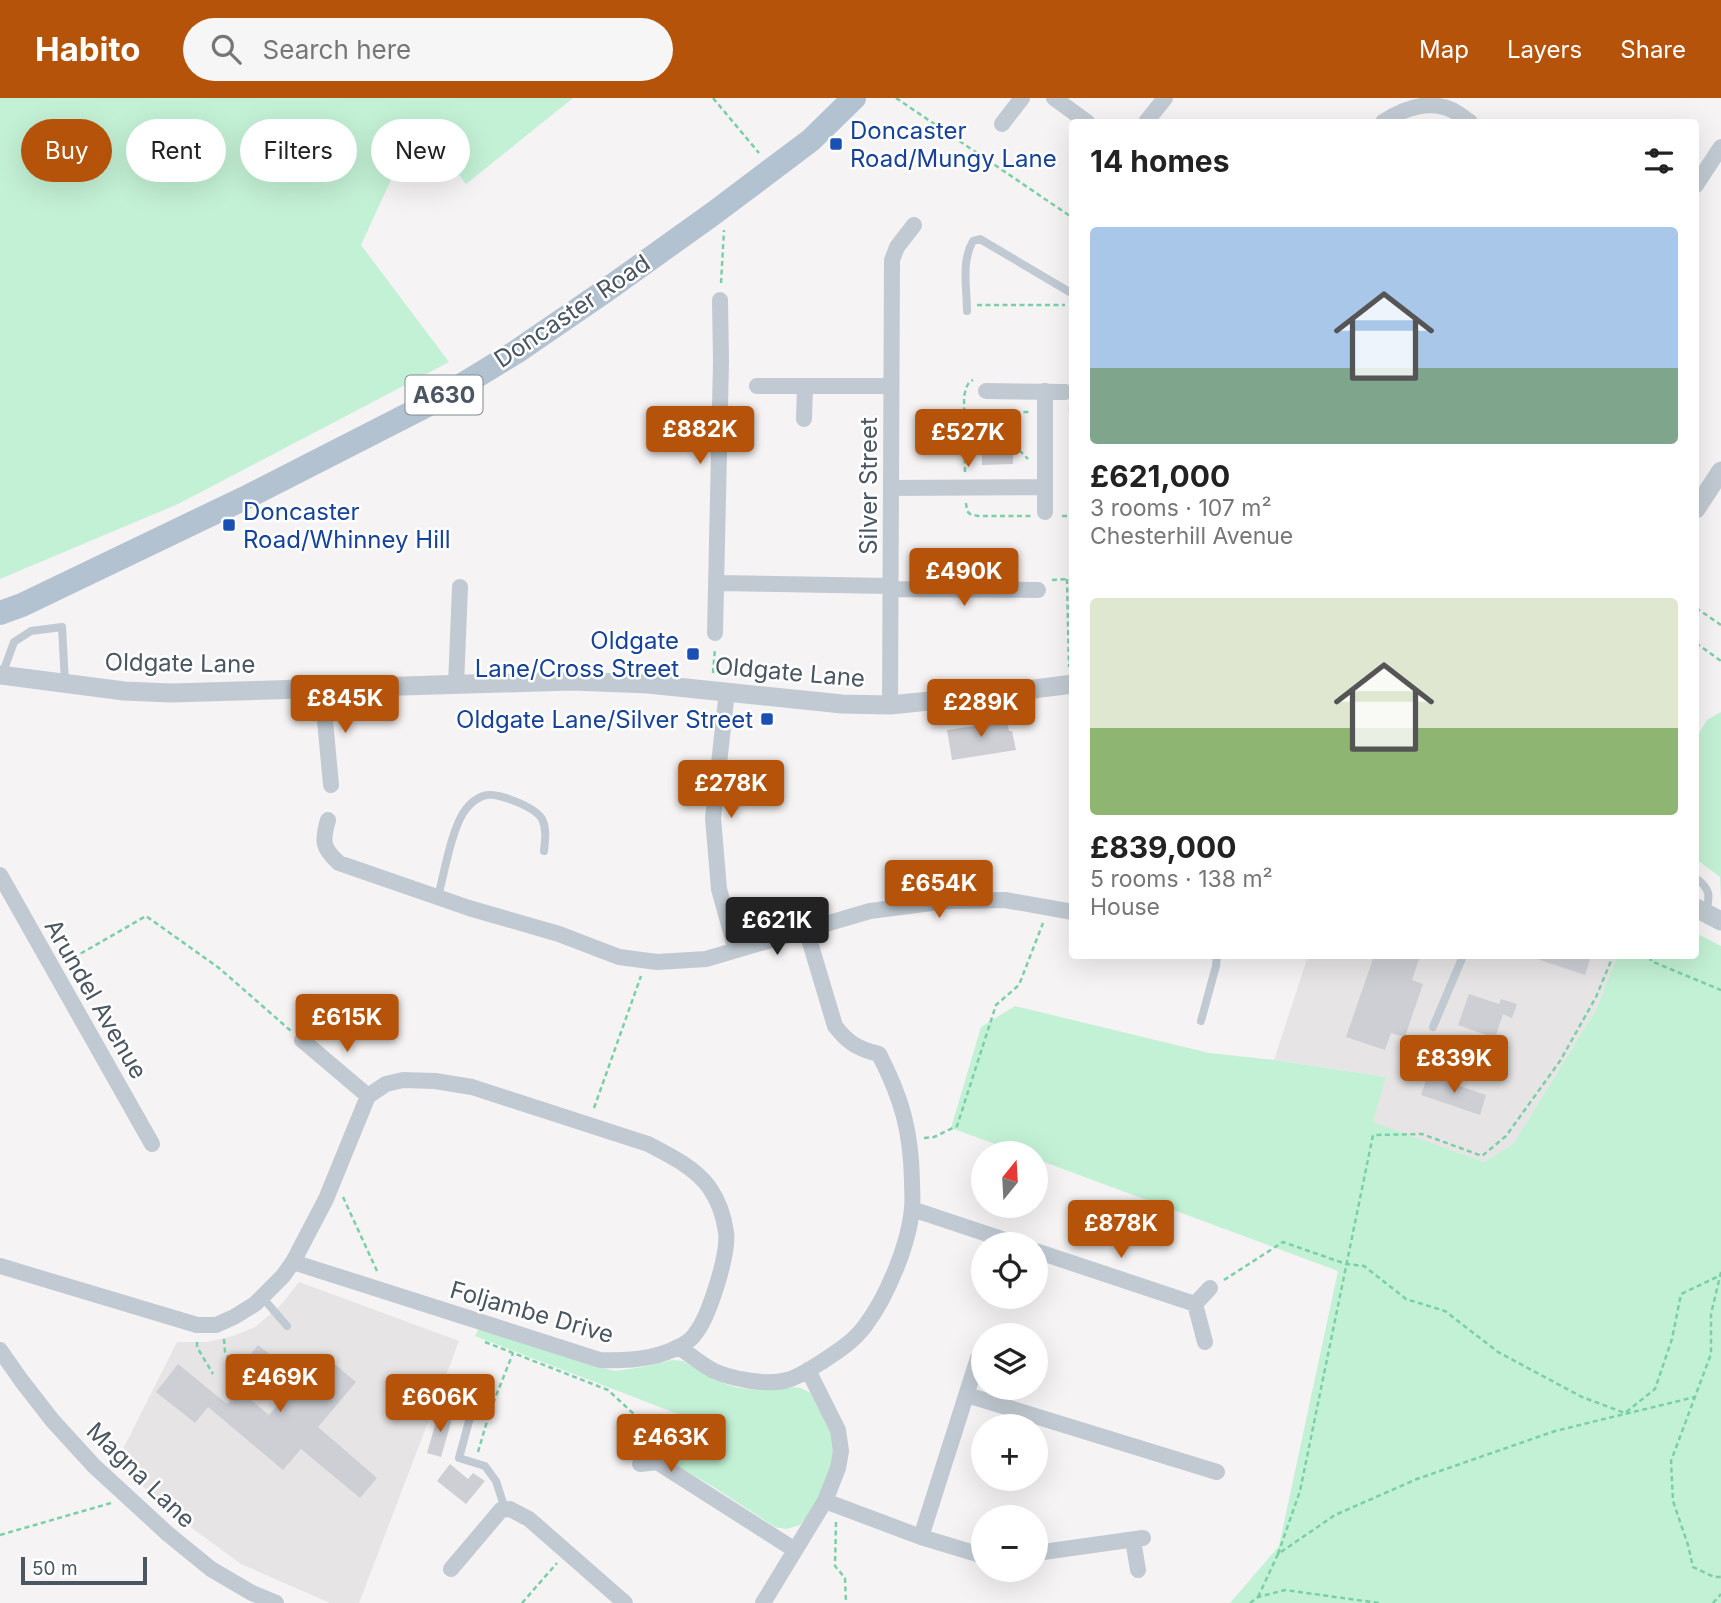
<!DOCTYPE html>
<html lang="en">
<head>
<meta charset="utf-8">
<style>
	:root { --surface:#fff; --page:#f6f6f6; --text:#222; --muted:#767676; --accent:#b45309 }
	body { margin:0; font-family:Inter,sans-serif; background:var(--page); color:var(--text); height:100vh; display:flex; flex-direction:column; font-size:26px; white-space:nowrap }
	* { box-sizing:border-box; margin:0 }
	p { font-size:23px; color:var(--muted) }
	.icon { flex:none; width:38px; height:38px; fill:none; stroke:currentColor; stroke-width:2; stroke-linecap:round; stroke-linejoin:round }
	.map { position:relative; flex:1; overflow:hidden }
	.side { position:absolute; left:1069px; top:21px; width:630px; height:840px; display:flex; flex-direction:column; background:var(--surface); border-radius:7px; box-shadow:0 7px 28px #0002 }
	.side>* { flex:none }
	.banner { position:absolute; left:21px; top:21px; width:665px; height:63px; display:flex; gap:14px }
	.needle { width:46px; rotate:18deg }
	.buttons { position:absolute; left:971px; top:1043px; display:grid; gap:14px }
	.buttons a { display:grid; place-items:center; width:77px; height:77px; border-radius:50%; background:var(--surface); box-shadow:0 7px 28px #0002; font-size:35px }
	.scale { position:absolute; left:21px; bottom:18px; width:126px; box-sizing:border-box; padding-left:7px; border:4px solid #4a5661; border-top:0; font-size:19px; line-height:24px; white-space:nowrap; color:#4a5661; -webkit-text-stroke:5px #fff; paint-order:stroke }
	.price { position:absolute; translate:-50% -60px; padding:0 16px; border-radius:7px; background:var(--accent); color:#fff; font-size:23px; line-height:46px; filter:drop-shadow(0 2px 4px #0008) }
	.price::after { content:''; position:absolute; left:50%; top:42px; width:21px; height:16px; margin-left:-10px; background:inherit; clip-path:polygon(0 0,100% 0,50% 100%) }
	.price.current { background:#222; color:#fff }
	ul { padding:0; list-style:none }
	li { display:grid; align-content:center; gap:14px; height:371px; padding:0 21px }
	li span { display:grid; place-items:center; height:217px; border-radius:7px; color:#555 }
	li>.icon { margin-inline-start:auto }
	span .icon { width:126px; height:126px; fill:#fffc; stroke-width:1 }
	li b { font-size:30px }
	h2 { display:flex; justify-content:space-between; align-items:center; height:84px; padding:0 21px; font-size:30px }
	.pill { padding:0 24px; border-radius:32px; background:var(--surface); box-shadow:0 7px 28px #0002; font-size:24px; line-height:63px }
	.pill.current { background:var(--accent); color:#fff }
	header { display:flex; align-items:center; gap:42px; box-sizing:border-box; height:98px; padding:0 35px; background:var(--accent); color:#fff }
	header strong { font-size:33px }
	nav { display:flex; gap:38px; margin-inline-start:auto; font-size:24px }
	.search { width:490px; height:63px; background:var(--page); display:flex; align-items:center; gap:18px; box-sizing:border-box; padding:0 24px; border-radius:38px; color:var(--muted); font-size:26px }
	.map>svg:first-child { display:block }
	.education { fill:#e6e4e5 }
	.green { fill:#c3f1d5 }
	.building { fill:#cdcfd5 }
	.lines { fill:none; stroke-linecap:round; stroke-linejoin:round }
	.path { stroke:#7ad0a6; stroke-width:2.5; stroke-dasharray:5 3.5; stroke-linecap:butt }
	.service { stroke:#c1cad2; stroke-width:8 }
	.minor { stroke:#c1cad2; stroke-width:16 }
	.tertiary { stroke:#c1cad2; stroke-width:19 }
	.primary { stroke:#b3c2d1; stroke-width:24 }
	.transit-dot { fill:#1a4fb4; stroke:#fff; stroke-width:2.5 }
	.labels { text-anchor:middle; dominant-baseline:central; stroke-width:5; stroke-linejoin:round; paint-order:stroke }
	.shield { fill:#fff; stroke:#808990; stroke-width:2 }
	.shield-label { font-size:23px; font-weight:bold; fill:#4a5661 }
	.transit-label { font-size:24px; fill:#164399; stroke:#fff; text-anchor:start }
	.street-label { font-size:24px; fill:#4a5661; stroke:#fff }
</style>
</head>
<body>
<header>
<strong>Habito</strong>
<div class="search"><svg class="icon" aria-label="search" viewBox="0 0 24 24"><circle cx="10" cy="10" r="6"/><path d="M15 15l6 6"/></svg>Search here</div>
<nav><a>Map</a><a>Layers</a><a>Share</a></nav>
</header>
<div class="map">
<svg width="1721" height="1505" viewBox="0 0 1721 1505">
	<rect width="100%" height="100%" fill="#f5f3f3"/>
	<!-- education -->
	<path class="education" d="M1308,858H1617L1596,912L1513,1046L1484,1064L1372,1024L1386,979L1274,962Z
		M299,1184L459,1243L359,1505H330L241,1466L189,1428L116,1365L177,1244H208L233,1238L255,1229L280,1208Z"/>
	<!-- green -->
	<path class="green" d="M0,0H573L466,86L418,23L361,147L449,264L178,406L0,481Z
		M1721,614V803L1720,779L1696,761V640L1707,622Z
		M1696,835L1721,848V1505H1230L1279,1448L1338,1173L1036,1061V1055H1020L951,1030L981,929L1015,908L1209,955L1274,962L1386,979L1373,1024L1484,1064L1513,1046L1596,912L1617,858H1696Z
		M482,1231L594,1268L615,1273L643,1269L672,1262L683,1263L714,1282L738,1290L759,1292L789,1289L800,1290L811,1295L830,1331L835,1356L830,1379L810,1415L800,1427L786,1431L775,1429L712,1388L679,1369L672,1362L669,1345L678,1316L475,1238L478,1232Z"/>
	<!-- building -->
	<path class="building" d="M1013,338V366L982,367V339Z
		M1006,618L1009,633H1012L1016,652L952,662L947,632L974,628L973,623Z
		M1374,858H1420L1412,882L1423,886L1405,939L1391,935L1385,952L1346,939Z
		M1535,858H1591L1585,877L1534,860Z
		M1469,896L1499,906L1501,901L1517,906L1512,920L1503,916L1495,940L1458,927Z
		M1428,977L1486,997L1480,1017L1421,997Z
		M258,1247L300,1280L321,1255L356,1284L318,1329L377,1380L360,1400L301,1351L283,1372L208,1309L195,1325L156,1294L178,1266L227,1306L239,1292L269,1317L287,1296L245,1264Z
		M439,1313L453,1317L441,1359L427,1355Z
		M450,1366L468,1381L473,1375L485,1383L466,1406L437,1383Z"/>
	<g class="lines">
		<!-- path -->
		<path class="path" d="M713,0L759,55
			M896,0L1073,120
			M721,185L724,132
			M977,207H1065
			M1070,309L1073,400
			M964,315L1031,314
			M1003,315V332L1017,333L1018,351L1028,361
			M965,374L964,298C966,292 966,285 973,282
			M966,405L967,413L970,416L978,418H1031
			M1062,418H1073
			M1067,481L1069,569
			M1052,482L1073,481
			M1696,510L1721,527
			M1696,545L1721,563
			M713,575L715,550
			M1650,858L1651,863L1721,892
			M66,864L146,818L219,870L291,933
			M594,1010L641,878
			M924,1040L934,1039L957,1028L996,907L1019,887L1043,825
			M343,1099L377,1173
			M1721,1174L1711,1216V1256L1671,1363L1673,1403L1688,1447L1693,1469L1714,1479H1721
			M1224,1182L1283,1144L1346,1166L1364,1168L1406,1201L1445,1213L1498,1254L1582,1299L1625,1315L1655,1291L1672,1241L1681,1196L1719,1178
			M224,1241L225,1254L237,1275
			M197,1244V1249L213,1276
			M485,1244L608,1292L650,1331
			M478,1354L490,1313L513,1255
			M836,1424L835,1468L845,1480L846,1505
			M0,1437L111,1405
			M1278,1456L1300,1393L1373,1037L1422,1036L1482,1058L1506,1038L1560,963L1596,899L1613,858
			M1258,1499L1278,1456L1335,1417L1417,1381L1555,1333L1695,1299
			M522,1505L557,1465
			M1250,1505L1258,1499L1285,1492L1379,1505
			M1713,1505L1721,1496"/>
		<!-- service -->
		<path class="service" d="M967,213C967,191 961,163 973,143L980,141L1073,196
			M2,577L14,544L31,533L62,529L65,585
			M1696,780C1711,792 1710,797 1706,815
			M438,799C444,776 452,728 466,711C470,706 477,700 483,698C496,693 535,709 542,721C547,731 545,743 544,753
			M1201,923L1216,868L1217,858
			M1433,929L1463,858
			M262,1199L287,1228
			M472,1312L459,1360L485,1368L496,1383L505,1411"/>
		<!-- minor -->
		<path class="minor" d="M1054,0L1087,24
			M1146,24L1165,0
			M1383,24C1403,11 1428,1 1452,12C1458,15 1464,20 1470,24
			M1002,26L1022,0
			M1696,87L1721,49
			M757,288H891
			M986,293L1065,294
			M1045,293V414
			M804,321L805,288
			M891,390L1044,389
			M717,485L890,488
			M890,491L1038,492
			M715,535L721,264L720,202
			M456,587L460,489
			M322,590L331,687
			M727,593L713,720L719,791L736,852
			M890,607L892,162L897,149L914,127
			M328,722C322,743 322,750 339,765L469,810L559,836L619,859L657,864L706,861L870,813L947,803L1005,802L1073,814
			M0,777L152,1046
			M302,942L368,998
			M912,1111L1017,1146
			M1036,1153L1195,1206
			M0,1168L197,1227H216L234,1219L255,1206L283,1178L293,1164L326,1101L368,998L386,986L403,982L435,983L472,989L648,1046C669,1057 694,1069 709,1089C718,1102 724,1119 726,1134C729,1156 709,1219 695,1236C692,1241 684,1247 678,1249C655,1262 625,1263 600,1262L293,1164
			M1205,1244L1195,1206L1210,1190
			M679,1249C690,1257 702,1267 714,1273C733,1281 767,1288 787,1282C799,1279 810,1271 820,1265C837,1254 853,1244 865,1228C887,1199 909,1146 912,1110C913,1101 912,1092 912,1083C911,1033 902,1001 879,956C858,951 848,945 835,928L806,831
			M0,1252L21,1282L52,1322L94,1368L168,1436L211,1471L252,1495L276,1505
			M967,1297L1217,1374
			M657,1364L795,1452
			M640,1366L657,1364L663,1342
			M825,1403L921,1439L984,1458
			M921,1439L978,1260
			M1133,1442L1138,1472
			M1036,1455L1143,1440
			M451,1471L501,1412L510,1411L529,1421L625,1505
			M763,1505L825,1403L838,1370L841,1353L838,1332L808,1272"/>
		<!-- tertiary -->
		<path class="tertiary" d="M1696,411L1721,373
			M0,577L124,593L171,595L572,583L648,586L842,606L890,607L979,598L1073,586
			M1696,810L1721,823"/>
		<!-- primary -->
		<path class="primary" d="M0,515L22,507L249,398L439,301L516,254L605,193L714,115L811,42L854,0"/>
	</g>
	<!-- markers -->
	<g class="transit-dot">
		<rect x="829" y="39" width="14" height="14" rx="3.5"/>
		<rect x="222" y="420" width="14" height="14" rx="3.5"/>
		<rect x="686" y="549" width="14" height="14" rx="3.5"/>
		<rect x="760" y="614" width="14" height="14" rx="3.5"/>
	</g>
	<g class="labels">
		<!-- shield labels -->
		<rect class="shield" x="405.5" y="277.5" width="77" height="39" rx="5"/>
		<g class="shield-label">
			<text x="444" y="297">A630</text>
		</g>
		<!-- transit labels -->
		<g class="transit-label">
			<text x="850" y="32">Doncaster<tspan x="850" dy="28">Road/Mungy Lane</tspan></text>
			<text x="243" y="413">Doncaster<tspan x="243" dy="28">Road/Whinney Hill</tspan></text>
			<text x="679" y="542" text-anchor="end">Oldgate<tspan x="679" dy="28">Lane/Cross Street</tspan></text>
			<text x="753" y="621" text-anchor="end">Oldgate Lane/Silver Street</text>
		</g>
		<!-- street labels -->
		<g class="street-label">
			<text transform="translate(572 213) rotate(-34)">Doncaster Road</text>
			<text transform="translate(868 388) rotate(-90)">Silver Street</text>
			<text transform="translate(180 565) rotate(1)">Oldgate Lane</text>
			<text transform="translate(790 574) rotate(5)">Oldgate Lane</text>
			<text transform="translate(96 901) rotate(60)">Arundel Avenue</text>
			<text transform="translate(532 1214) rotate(16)">Foljambe Drive</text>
			<text transform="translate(141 1377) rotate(44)">Magna Lane</text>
		</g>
	</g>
</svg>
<div class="buttons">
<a><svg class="needle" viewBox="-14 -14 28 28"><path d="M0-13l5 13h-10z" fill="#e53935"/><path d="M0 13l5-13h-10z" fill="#767676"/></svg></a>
<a><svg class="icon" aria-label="locate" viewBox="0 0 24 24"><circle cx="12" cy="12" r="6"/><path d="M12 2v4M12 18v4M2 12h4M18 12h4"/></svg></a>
<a><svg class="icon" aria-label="layers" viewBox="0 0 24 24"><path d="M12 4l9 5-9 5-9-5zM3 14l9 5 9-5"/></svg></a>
<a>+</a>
<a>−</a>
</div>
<div class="scale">50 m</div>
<b class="price" style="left:700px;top:368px">£882K</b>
<b class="price" style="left:968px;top:371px">£527K</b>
<b class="price" style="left:964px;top:510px">£490K</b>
<b class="price" style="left:345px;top:637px">£845K</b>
<b class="price" style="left:981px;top:641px">£289K</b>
<b class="price" style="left:731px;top:722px">£278K</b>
<b class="price" style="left:939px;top:822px">£654K</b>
<b class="price current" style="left:777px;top:859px">£621K</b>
<b class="price" style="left:347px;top:956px">£615K</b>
<b class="price" style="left:1454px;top:997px">£839K</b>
<b class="price" style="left:1121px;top:1162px">£878K</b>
<b class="price" style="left:280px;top:1316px">£469K</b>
<b class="price" style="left:440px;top:1336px">£606K</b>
<b class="price" style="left:671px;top:1376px">£463K</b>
<div class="banner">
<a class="pill current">Buy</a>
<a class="pill">Rent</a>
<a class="pill">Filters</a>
<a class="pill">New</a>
</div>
<section class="side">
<h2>14 homes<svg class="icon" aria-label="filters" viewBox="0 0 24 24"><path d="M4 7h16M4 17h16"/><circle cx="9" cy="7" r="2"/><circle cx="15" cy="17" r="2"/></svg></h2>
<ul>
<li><span style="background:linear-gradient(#a9c7e8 65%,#7fa58c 0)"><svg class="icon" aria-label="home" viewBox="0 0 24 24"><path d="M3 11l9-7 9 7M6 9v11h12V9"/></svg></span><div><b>£621,000</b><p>3 rooms · 107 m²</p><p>Chesterhill Avenue</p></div></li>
<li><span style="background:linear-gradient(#dfe7d0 60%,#8fb573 0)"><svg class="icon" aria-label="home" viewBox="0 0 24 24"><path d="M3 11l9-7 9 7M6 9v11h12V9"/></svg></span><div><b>£839,000</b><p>5 rooms · 138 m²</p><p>House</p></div></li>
</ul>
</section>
</div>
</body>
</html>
